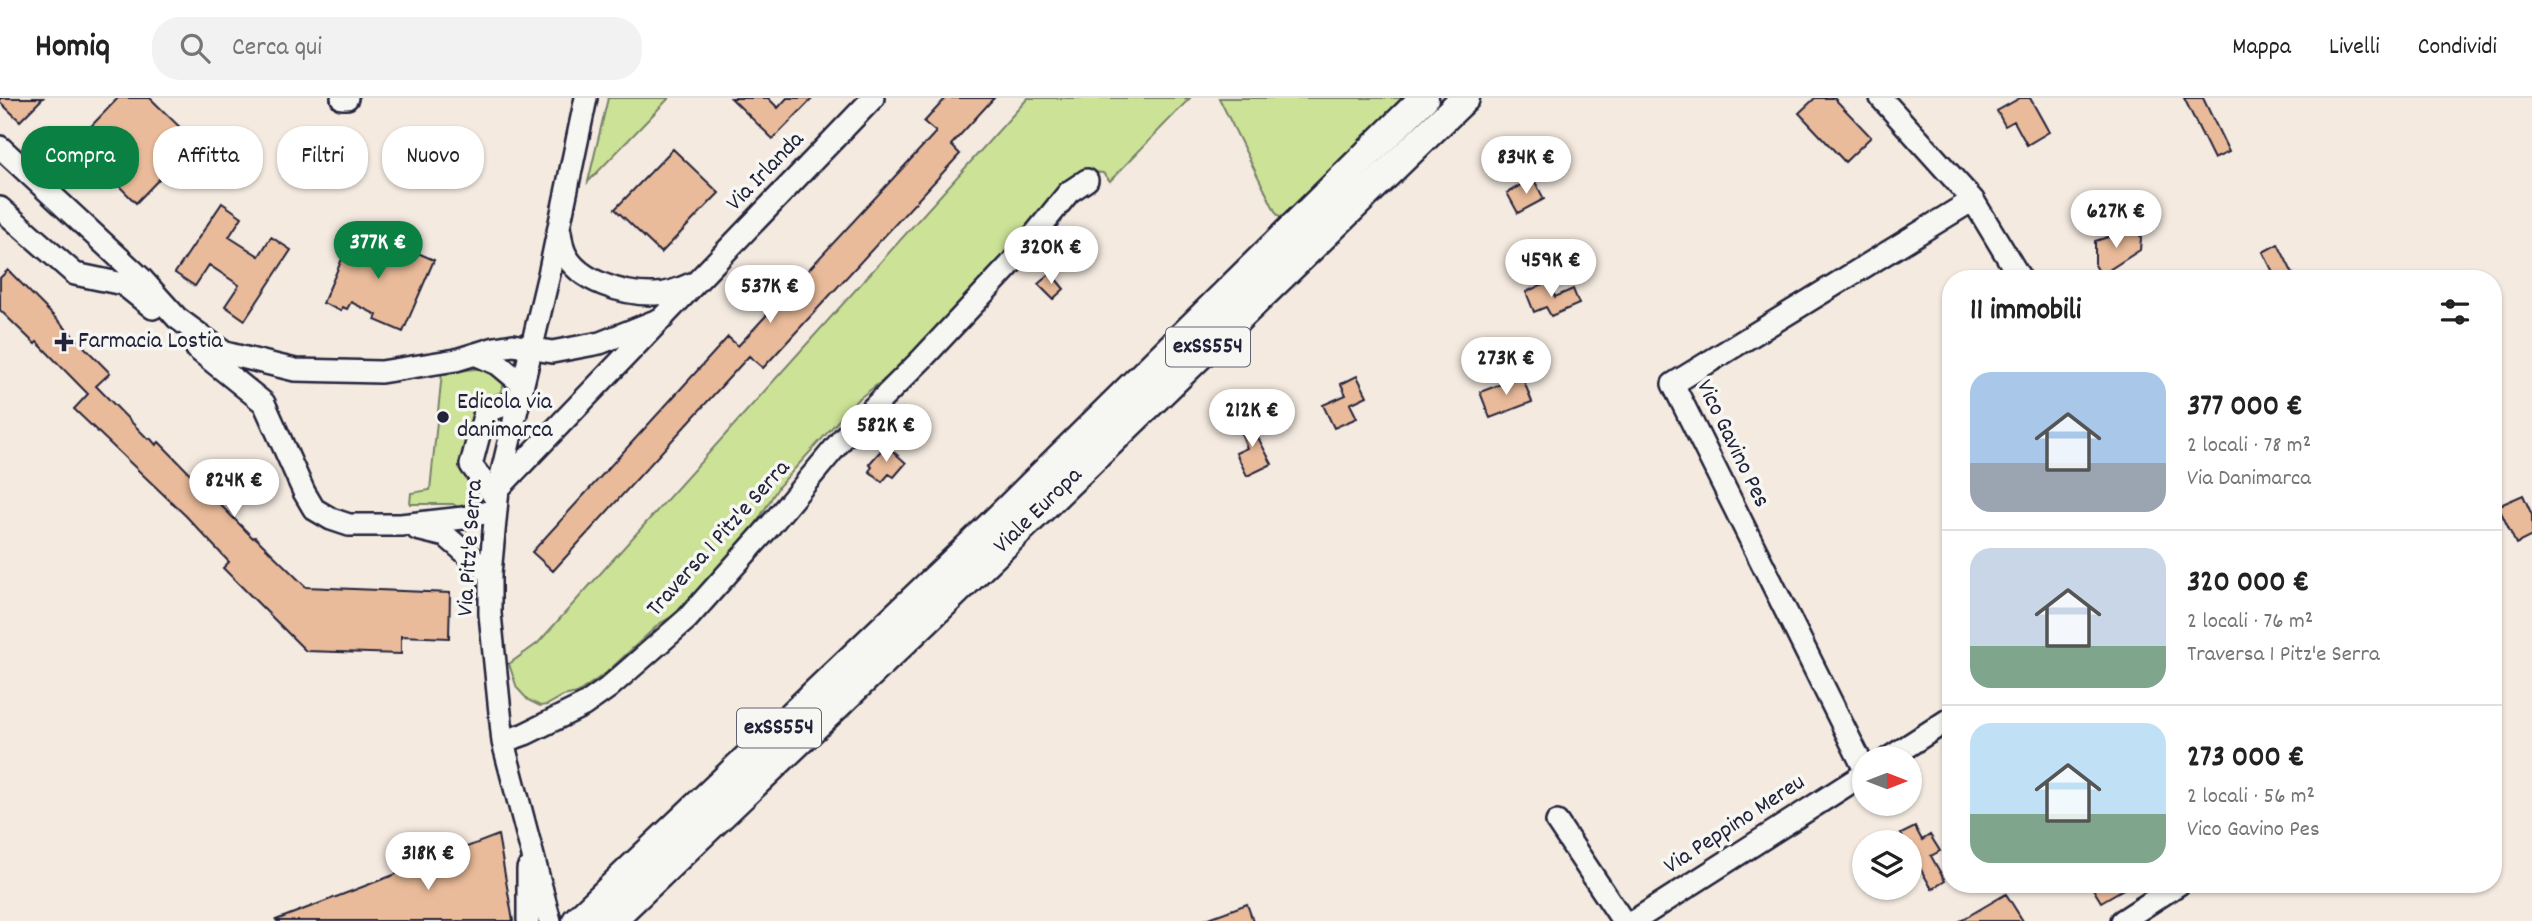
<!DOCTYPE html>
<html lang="it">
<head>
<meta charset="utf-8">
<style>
	:root { --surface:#fff; --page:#f2f2f2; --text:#222; --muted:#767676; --line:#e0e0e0; --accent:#0b8043 }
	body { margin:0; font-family:Dekko,sans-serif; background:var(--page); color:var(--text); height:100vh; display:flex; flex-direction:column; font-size:26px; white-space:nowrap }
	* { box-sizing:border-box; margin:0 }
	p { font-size:23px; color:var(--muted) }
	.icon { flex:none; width:38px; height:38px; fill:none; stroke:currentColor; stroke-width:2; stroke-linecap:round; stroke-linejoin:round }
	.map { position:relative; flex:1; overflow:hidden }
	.panel { position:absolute; left:1942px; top:172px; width:560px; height:623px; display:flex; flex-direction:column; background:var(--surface); border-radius:28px; box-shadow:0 2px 5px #0004 }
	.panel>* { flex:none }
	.banner { position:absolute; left:21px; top:28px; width:665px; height:63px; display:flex; gap:14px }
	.needle { width:46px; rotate:90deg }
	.controls { position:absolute; left:1852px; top:648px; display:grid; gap:14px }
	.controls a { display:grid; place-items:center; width:70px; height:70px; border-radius:50%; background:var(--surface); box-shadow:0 2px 5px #0004; font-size:35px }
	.price { position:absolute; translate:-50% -60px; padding:0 16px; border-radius:24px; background:#fff; color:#222; font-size:23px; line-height:46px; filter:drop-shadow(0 2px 4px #0008) }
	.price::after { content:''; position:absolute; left:50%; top:42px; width:21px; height:16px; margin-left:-10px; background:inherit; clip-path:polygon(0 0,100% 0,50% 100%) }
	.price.active { background:var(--accent); color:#fff }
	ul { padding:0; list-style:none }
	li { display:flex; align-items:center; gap:21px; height:175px; padding:0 28px }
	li+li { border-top:2px solid var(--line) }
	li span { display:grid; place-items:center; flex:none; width:196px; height:140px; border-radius:21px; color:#555 }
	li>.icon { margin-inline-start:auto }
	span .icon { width:84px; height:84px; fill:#fffc; stroke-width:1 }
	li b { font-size:30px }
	h2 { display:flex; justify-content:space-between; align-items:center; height:84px; padding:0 28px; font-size:30px }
	.chip { padding:0 24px; border-radius:28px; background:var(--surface); box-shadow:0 2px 5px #0004; font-size:24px; line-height:63px }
	.chip.active { background:var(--accent); color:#fff }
	header { display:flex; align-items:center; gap:42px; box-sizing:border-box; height:98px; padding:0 35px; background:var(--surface); border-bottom:2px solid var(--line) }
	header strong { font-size:33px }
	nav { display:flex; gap:38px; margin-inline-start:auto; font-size:24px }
	.search { width:490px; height:63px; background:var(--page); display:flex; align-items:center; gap:18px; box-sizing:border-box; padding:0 24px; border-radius:28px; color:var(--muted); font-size:26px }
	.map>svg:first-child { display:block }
	.green { fill:#cce297; stroke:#778269; stroke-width:2 }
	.building { fill:#eabb9a; stroke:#22223b; stroke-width:2 }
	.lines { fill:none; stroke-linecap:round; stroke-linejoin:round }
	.minor-casing { stroke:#22223b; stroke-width:26 }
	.major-casing { stroke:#22223b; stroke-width:33 }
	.minor { stroke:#f6f6f2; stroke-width:21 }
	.major { stroke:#f6f6f2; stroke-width:28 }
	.poi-dot { fill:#22223b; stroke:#f6f6f2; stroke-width:2.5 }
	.labels { text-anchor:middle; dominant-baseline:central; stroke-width:7; stroke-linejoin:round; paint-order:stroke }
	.shield { fill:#f6f6f2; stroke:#626272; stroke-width:2 }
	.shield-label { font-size:23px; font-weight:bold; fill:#22223b }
	.street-label { font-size:24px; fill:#22223b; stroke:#f6f6f2 }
	.poi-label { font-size:24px; fill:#22223b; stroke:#f6f6f2; text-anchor:start }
</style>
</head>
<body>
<header>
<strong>Homiq</strong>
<div class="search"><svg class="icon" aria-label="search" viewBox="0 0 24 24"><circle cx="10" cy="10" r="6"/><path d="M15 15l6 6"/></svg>Cerca qui</div>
<nav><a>Mappa</a><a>Livelli</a><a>Condividi</a></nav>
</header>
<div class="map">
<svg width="2532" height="823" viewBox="0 0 2532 823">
	<rect width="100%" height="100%" fill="#f4eae0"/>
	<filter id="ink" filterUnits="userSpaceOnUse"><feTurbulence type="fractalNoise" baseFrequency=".0143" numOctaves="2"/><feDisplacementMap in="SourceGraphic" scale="14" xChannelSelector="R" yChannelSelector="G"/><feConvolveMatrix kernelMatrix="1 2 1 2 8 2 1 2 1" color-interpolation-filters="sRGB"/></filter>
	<g filter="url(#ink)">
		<!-- green -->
		<path class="green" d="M608,0H669L588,84Z
			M1028,0H1190L1110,83L1103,75L1084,73L1069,80L1031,128L973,190L943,227L898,271L857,302L779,388L757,424L690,508L659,526L606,575L577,595L563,598L547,607L540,608L528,602L517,590L509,566L538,545Z
			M1219,0H1418L1287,128L1276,115Z
			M475,271H509L501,294L479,304L465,369L473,396L469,410L460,411L453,406H410L411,395L430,392L442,275Z"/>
		<!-- building -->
		<path class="building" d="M0,0H43L20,23L0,4Z
			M118,0H150L195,44L136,105L119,88L136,68L111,44L93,61L75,45Z
			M731,0H768L778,10L787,0H813L773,41Z
			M946,0H994L951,47L960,56L763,270L749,258L553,473L532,454L728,239L738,248L936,34L924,24Z
			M1815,0H1834L1871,39L1845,64L1799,15Z
			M2020,0H2030L2049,34L2027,47L2014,23L2005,28L1997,13Z
			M2184,0H2203L2229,54L2214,61Z
			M673,51L719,95L661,155L615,111Z
			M1533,80L1544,101L1518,115L1507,95Z
			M222,105L242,119L229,139L259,158L271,139L291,152L245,222L225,208L239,187L209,167L195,188L175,175Z
			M2137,130L2141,140L2140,152L2101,177L2095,167V143Z
			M355,131L382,143L378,152L408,164L411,156L416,159L418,155L434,162L403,234L375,222L377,217L351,204L347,211L342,209L341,213L323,205Z
			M2278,146L2295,180H2276L2263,154Z
			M8,172L110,275L96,288L148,341L150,340L156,347L159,344L253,440L255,439L306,489L450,495L449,540L401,538V556L306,553L223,470L229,464L186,418L74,311L88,296L37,244L35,246L0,212V180Z
			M1051,175L1064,191L1053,201L1038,186Z
			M1549,183L1555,199L1573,191L1579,206L1551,218L1546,209L1534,214L1526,194Z
			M1357,278L1367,298L1350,306L1357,320L1334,330L1323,307L1346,297L1341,286Z
			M1522,278L1532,304L1490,320L1480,294Z
			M1246,317L1272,366L1247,378L1236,355L1247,350L1236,322Z
			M886,347L906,365L894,379L889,376L882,384L869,373L872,369L869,366Z
			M2523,397L2532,417V438L2516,446L2498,408Z
			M1915,729L1922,742L1930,737L1940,753L1931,758L1945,783L1932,791L1909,751V744H1905L1901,736Z
			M498,737L513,823H277L276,822Z
			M2090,786H2132L2101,804Z
			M2006,796L2023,823H1960Z
			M1247,806L1253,823H1207L1206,821Z"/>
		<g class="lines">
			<!-- minor casing -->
			<g class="minor-casing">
				<path id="minor" d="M342,0H347
					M1881,0L1973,102L2020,180
					M0,49L141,180L177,220L225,255L295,272L381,274L456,262L495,250L513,247L552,254L600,245L663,220
					M0,110L75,176L123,186L153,210
					M560,134C561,140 562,149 565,155C578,184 626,197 655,196C667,196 680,191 691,186
					M197,251L264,305L304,394L314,411L331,421L349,427H401L463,420L496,412
					M475,256L498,266L522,286
					M500,389L873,0
					M497,402L471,367L485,314L519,302
					M417,431L446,438L490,476
					M503,644L525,636L584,607L608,590L687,521L770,428L844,339L922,261L1009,168L1069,94L1087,82
					M1889,660L1951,620
					M1864,670L1673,286L1973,102
					M1557,724L1623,823
					M528,771V823
					M550,823L503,644L490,516V476L498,391L550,172L586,0
					M1634,823L1864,676
					M2122,823L2179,786"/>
			</g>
			<!-- major casing -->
			<g class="major-casing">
				<g id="major">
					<path d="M577,823L982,437L1424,0"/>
					<path id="s1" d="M610,823L952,497L1465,0"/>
				</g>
			</g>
			<!-- minor -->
			<use href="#minor" class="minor"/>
			<!-- major -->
			<use href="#major" class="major"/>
		</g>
	</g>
	<!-- markers -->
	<g class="poi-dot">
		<path d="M60.5 233.5h7v7h7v7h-7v7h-7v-7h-7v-7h7z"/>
		<circle cx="443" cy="319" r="7"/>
	</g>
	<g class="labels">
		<!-- shield labels -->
		<g class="shield">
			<rect x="1166" y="229.5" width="84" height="39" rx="5"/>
			<rect x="737" y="610.5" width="84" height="39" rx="5"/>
		</g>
		<g class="shield-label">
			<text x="1208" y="249">exSS554</text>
			<text x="779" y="630">exSS554</text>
		</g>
		<!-- street labels -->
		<g class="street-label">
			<text transform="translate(766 74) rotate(-46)">Via Irlanda</text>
			<text transform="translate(1732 346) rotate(64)">Vico Gavino Pes</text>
			<text stroke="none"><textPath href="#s1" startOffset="593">Viale Europa</textPath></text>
			<text transform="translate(719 441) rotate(-48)">Traversa 1 Pitz'e Serra</text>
			<text transform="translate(471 450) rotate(-86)">Via Pitz'e Serra</text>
			<text transform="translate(1735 727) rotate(-33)">Via Peppino Mereu</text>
		</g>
		<!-- poi labels -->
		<g class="poi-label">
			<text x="78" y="244">Farmacia Lostia</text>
			<text x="457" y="305">Edicola via<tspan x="457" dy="28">danimarca</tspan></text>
		</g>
	</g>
</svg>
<div class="controls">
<a><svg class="needle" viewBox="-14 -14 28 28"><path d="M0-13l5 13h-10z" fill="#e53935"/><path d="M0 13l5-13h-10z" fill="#767676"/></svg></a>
<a><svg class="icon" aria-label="layers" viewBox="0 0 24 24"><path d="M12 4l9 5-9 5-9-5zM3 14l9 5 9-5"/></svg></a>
</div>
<b class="price" style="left:1526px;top:98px">834K €</b>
<b class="price" style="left:2116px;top:152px">627K €</b>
<b class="price active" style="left:378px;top:183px">377K €</b>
<b class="price" style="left:1051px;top:188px">320K €</b>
<b class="price" style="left:1551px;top:201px">459K €</b>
<b class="price" style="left:770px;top:227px">537K €</b>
<b class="price" style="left:1506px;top:299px">273K €</b>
<b class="price" style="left:1252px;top:351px">212K €</b>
<b class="price" style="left:886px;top:366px">582K €</b>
<b class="price" style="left:234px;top:421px">824K €</b>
<b class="price" style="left:428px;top:794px">318K €</b>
<div class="banner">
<a class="chip active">Compra</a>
<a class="chip">Affitta</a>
<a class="chip">Filtri</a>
<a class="chip">Nuovo</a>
</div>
<section class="panel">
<h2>11 immobili<svg class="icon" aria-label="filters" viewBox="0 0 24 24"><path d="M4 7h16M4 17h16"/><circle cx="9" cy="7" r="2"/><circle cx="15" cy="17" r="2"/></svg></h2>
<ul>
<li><span style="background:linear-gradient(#a9c7e8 65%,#9aa5b1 0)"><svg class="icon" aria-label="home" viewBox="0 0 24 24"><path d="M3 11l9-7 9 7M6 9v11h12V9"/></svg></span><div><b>377 000 €</b><p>2 locali · 78 m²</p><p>Via Danimarca</p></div></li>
<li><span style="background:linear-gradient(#c9d6e8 70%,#7fa58c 0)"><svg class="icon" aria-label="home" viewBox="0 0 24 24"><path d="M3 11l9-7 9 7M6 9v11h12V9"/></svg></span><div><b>320 000 €</b><p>2 locali · 76 m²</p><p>Traversa 1 Pitz'e Serra</p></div></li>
<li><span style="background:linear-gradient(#bfe0f5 65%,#7fa58c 0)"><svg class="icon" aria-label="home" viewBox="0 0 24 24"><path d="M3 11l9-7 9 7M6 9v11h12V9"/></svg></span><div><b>273 000 €</b><p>2 locali · 56 m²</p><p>Vico Gavino Pes</p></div></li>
</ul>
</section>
</div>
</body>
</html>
